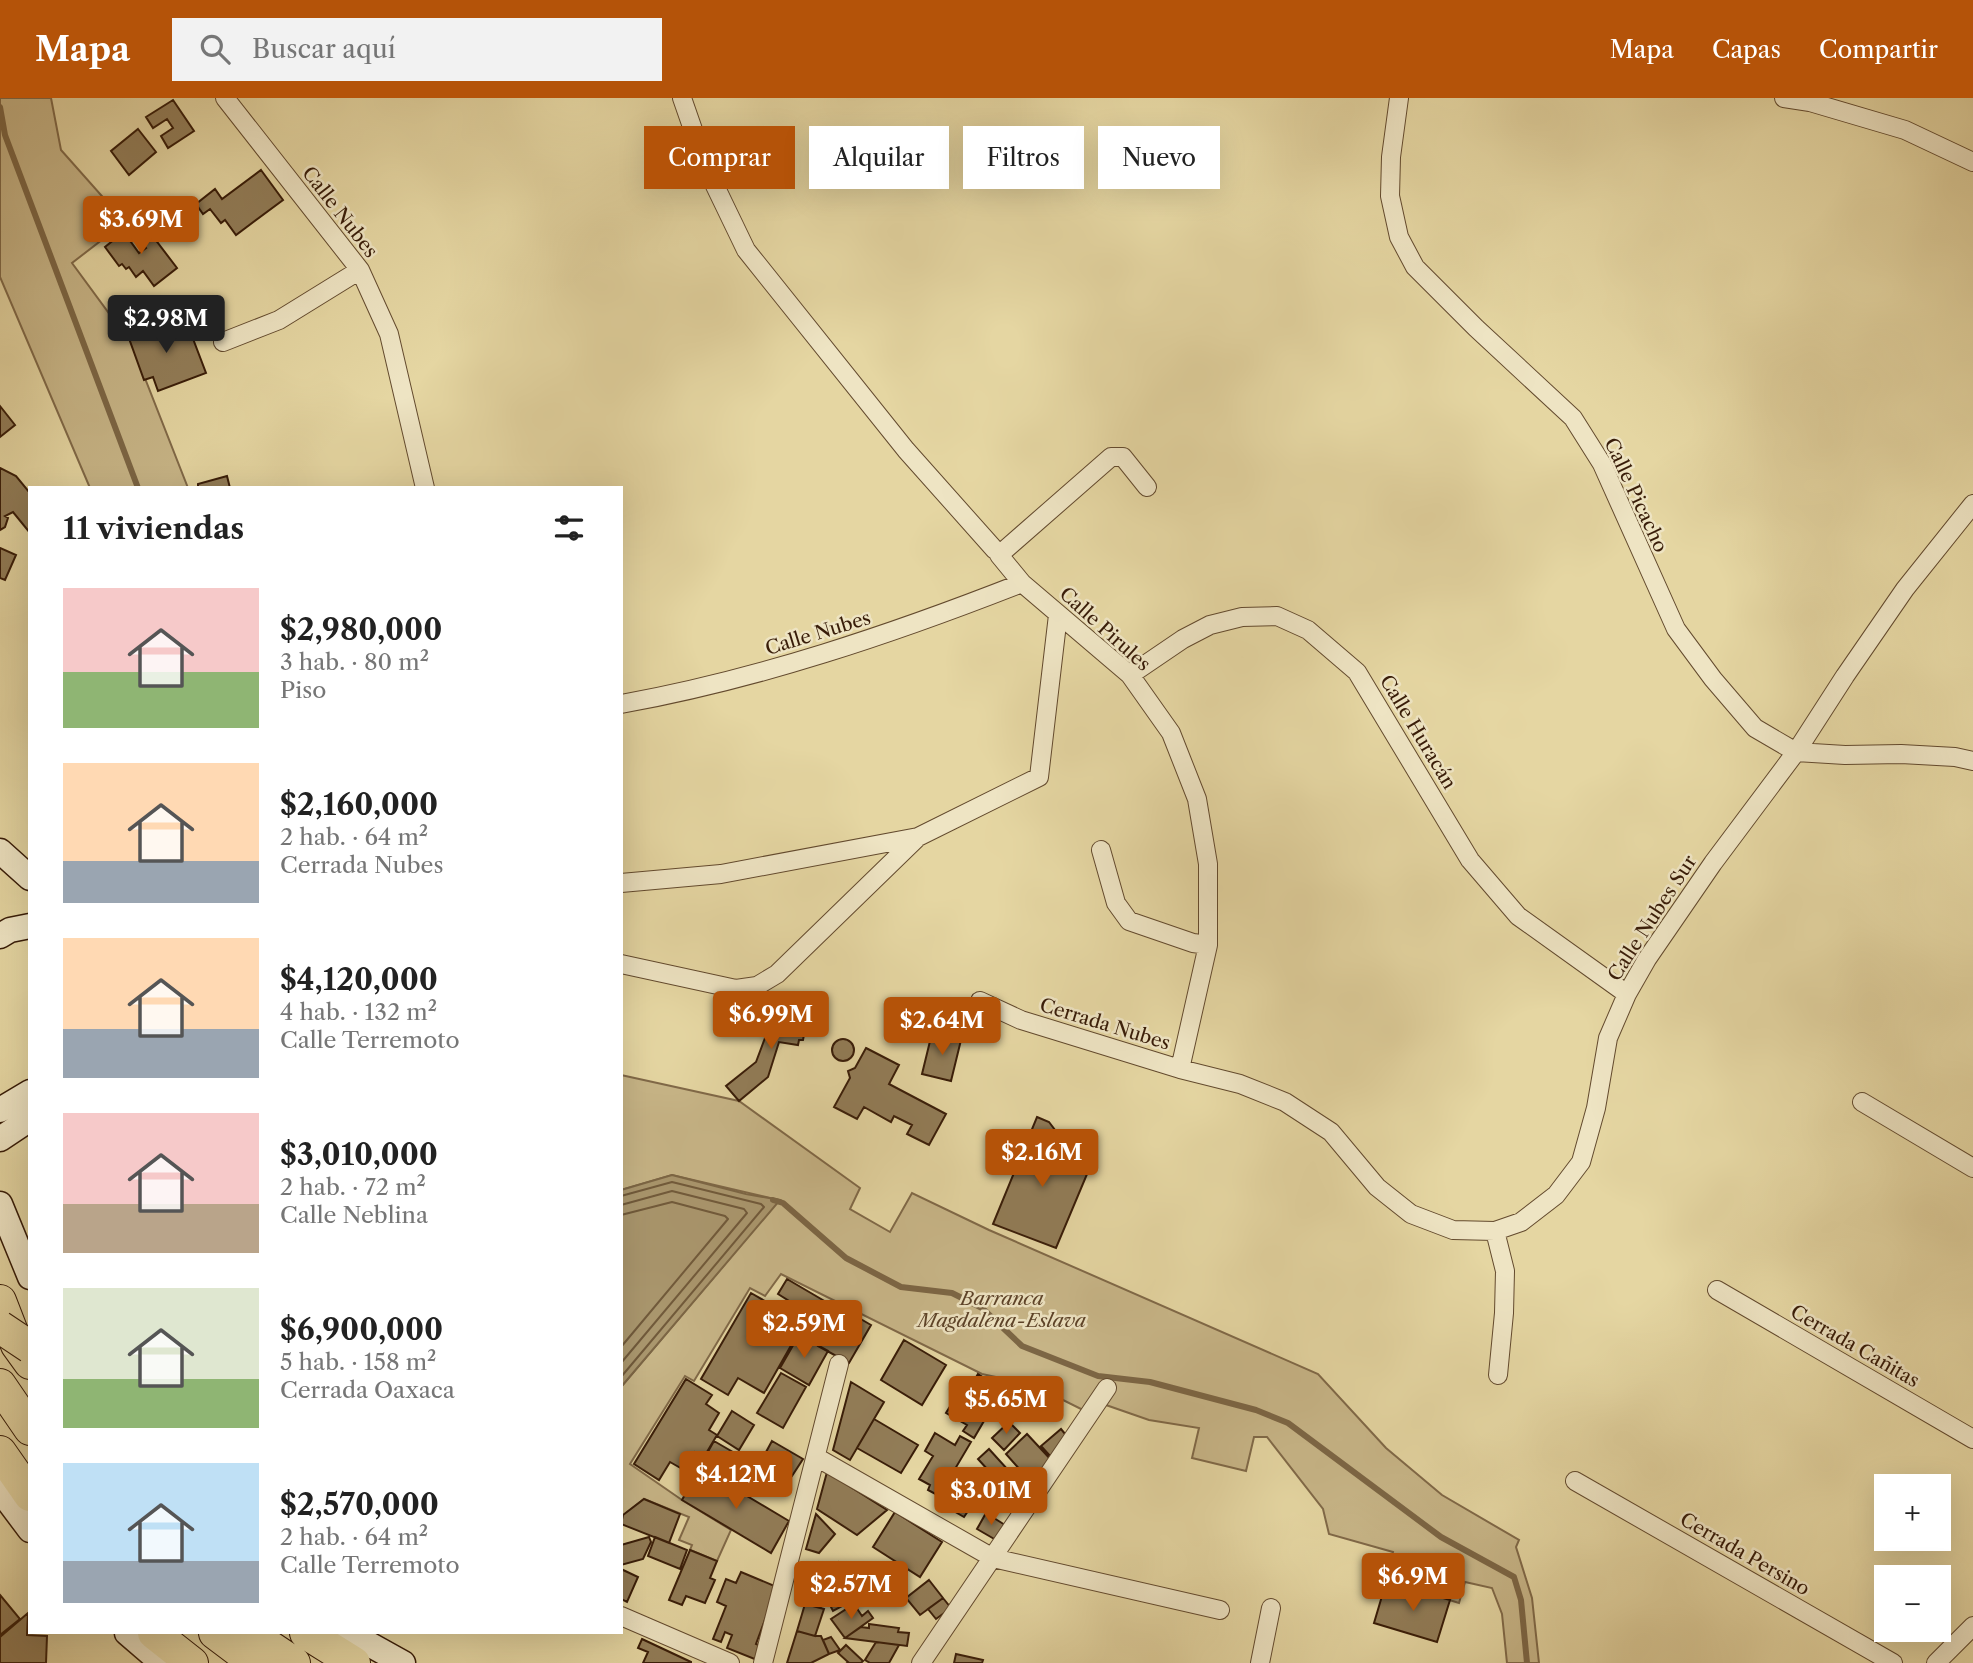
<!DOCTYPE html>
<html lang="es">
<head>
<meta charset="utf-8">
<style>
	:root { --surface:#fff; --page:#f2f2f2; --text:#222; --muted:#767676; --accent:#b45309 }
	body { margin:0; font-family:"Libre Caslon Text",serif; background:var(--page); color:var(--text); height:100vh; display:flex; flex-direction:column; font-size:26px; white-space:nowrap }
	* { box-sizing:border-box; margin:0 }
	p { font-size:23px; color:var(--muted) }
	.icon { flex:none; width:38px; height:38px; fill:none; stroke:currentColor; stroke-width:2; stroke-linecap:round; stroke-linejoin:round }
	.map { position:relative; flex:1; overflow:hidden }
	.drawer { position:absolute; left:28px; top:388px; width:595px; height:1148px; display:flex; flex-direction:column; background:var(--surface); border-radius:0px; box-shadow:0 7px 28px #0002 }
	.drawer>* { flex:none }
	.top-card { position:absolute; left:644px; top:28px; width:665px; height:63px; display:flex; gap:14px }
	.buttons { position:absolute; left:1874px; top:1376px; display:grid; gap:14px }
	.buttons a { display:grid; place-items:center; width:77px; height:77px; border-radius:0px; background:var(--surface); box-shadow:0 7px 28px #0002; font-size:35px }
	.price { position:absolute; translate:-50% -60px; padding:0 16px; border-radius:7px; background:var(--accent); color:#fff; font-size:23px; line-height:46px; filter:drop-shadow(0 2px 4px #0008) }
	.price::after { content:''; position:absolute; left:50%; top:42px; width:21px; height:16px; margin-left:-10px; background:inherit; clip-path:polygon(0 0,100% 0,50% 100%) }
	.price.on { background:#222; color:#fff }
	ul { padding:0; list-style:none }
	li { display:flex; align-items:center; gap:21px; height:175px; padding:0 35px }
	li span { display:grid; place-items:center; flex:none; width:196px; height:140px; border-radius:0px; color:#555 }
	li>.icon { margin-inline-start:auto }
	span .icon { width:84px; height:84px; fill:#fffc; stroke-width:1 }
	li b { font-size:30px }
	h2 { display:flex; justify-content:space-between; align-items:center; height:84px; padding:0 35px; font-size:30px }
	.chip { padding:0 24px; border-radius:0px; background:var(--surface); box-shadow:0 7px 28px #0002; font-size:24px; line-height:63px }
	.chip.on { background:var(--accent); color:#fff }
	header { display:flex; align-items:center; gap:42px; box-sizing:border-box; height:98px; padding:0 35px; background:var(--accent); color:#fff }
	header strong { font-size:33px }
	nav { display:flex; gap:38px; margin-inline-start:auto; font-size:24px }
	.search { width:490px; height:63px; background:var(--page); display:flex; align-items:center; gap:18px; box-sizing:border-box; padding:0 24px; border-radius:0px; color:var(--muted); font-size:26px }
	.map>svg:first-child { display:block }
	.green { fill:#c8b688; stroke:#806948; stroke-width:2 }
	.water { fill:#aa976e; stroke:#7c6645; stroke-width:2 }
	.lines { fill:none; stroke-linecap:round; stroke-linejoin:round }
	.shore { stroke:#715a3b; stroke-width:2 }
	.stream { stroke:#7c6645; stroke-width:6 }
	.building { fill:#927d58; stroke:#381c08; stroke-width:2 }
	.minor-casing { stroke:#634a2e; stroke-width:20 }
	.secondary-casing { stroke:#381c08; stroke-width:27 }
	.motorway-casing { stroke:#381c08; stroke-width:34 }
	.minor { stroke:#eee4c3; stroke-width:18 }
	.secondary { stroke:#eee4c3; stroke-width:24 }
	.motorway { stroke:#e5d6a2; stroke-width:32 }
	.motorway-bridge-casing { stroke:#381c08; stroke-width:34; stroke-linecap:butt }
	.motorway-bridge { stroke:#e5d6a2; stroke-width:32 }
	.labels { text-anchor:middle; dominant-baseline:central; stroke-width:5; stroke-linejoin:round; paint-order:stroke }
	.street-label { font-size:19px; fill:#381c08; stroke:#eee4c3 }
	.park-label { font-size:19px; font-style:italic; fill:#5c4228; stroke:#eee4c3 }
</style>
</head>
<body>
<header>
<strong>Mapa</strong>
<div class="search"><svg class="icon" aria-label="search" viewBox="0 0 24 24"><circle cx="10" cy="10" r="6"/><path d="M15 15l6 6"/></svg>Buscar aquí</div>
<nav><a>Mapa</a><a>Capas</a><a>Compartir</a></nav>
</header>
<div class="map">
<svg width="1973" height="1565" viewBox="0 0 1973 1565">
	<rect width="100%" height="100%" fill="#e5d6a2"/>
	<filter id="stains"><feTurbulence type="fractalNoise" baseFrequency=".00286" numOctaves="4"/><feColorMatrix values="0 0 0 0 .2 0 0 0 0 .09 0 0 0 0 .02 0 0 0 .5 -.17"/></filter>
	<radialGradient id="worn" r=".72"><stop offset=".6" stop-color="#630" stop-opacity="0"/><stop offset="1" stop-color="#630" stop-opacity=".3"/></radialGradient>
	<!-- green -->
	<path class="green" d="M0,0H51L61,52L125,124L72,165L122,233L126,232L188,390H90L0,179Z
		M621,977L739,1003L860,1090L850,1111L890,1134L912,1095L989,1132L1318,1276L1386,1350L1442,1397L1519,1442L1516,1449L1532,1500L1539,1565H1507L1502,1516L1492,1490L1465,1484L1459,1505L1420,1493L1418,1498L1385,1488L1393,1454L1329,1436L1323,1411L1267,1339H1254L1246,1373L1192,1360L1199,1330L1149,1322L1103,1306L1093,1317L1033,1287L982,1276L781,1176L765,1198L750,1190L694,1283L685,1278L630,1366L682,1402L731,1432L717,1463L690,1452L692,1447L679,1442L689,1419L644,1401L621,1419V1289L779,1102L672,1077L621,1092Z"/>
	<!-- water -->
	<path class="water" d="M672,1077L746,1096L780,1102L621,1289V1092Z"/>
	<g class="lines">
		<!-- shore -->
		<path class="shore" d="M621,1098L672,1084L761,1106L764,1109L621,1279
			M621,1107L672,1093L744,1111L747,1115L621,1265
			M621,1117L672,1104L725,1118L728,1121L621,1249"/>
		<!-- stream -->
		<path class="stream" d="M0,9L5,37L138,390
			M773,1102L783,1105L846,1160L901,1189L952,1195L982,1210L1022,1248L1098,1278L1150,1284L1256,1312L1288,1325L1441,1439L1514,1479L1521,1502L1527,1565"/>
	</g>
	<!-- building -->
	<path class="building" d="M173,2L194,33L168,50L161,38L173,30L167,21L153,30L146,19Z
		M138,31L156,54L129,77L111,53Z
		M261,72L283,102L236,137L225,122L221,125L210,111L203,116L196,106L215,91L222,101Z
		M120,129L139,155L146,150L138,140L148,132L177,170L154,188L143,173L136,179L129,169L126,171L122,166L119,168L105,149L116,140L112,135Z
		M187,225L206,275L158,293L153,279L144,282L126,232L139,227L142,236L162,228L164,233Z
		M0,308L15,327L0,339Z
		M0,370L16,378L30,395V435L13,414L5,418L8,420L5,429L0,432Z
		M227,378L230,390H198V386Z
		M0,450L16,457L5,482L0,480Z
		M785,907L809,911L803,942H799L798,947L779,944L768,979L739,1003L726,988L756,964L768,932L780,937Z
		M932,935L961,942L951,983L922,976Z
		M832 952a11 11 0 1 1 22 0a11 11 0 1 1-22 0Z
		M866,950L899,967L889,986L946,1016L929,1047L907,1036L912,1027L894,1018L891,1024L864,1009L857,1021L834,1009L850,980L848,973L855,970Z
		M1037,1019L1049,1024L1055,1032L1051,1052L1090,1069L1056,1150L993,1126Z
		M787,1181L833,1208L819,1232L793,1217L797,1208L778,1196Z
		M751,1195L777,1210L770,1221L797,1237L764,1295L738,1280L728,1297L701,1281Z
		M840,1209L871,1227L849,1265L818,1248Z
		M799,1237L828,1253L809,1287L780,1270Z
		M904,1242L946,1267L922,1307L881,1282Z
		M781,1275L806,1289L783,1330L757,1315Z
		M978,1276L992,1285L995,1281L1005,1287L974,1340L963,1333L967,1327L946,1315L956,1299L962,1303Z
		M686,1281L712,1297L706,1306L719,1315L709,1332L717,1337L704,1359L695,1354L684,1372L670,1364L659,1382L634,1366Z
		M851,1284L884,1304L850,1362L833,1352Z
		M732,1313L754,1327L739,1352L717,1338Z
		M874,1321L918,1347L901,1375L857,1350Z
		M1009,1324L1020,1335L1004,1352L992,1340Z
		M1061,1331L1070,1342L1051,1359L1041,1348Z
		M935,1335L955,1347L960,1338L971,1344L939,1398L928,1392L930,1387L919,1381L933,1358L925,1353Z
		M1027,1336L1054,1365L1032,1385L1006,1356Z
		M714,1343L757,1368L744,1391L701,1366Z
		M772,1343L803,1361L792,1378L784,1374L787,1369L765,1356Z
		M989,1351L1028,1394L1017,1404L978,1361Z
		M700,1370L789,1423L771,1455L682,1402Z
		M827,1374L887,1412L857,1437L817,1411Z
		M953,1395L972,1407L964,1419L945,1408Z
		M644,1401L680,1416L669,1445L621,1426L623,1417Z
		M895,1414L942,1444L920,1479L873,1449Z
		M986,1415L1005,1427L996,1442L977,1431Z
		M816,1416L835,1436L819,1455L806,1451Z
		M649,1439L651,1444L643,1461L621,1467V1447Z
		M655,1439L687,1452L680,1471L648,1458Z
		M690,1452L717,1463L710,1480L715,1482L705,1505L686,1498L682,1507L669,1502Z
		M838,1464L857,1500L833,1513L829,1505L820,1509L806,1481Z
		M621,1471L638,1479L627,1504L621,1501Z
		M741,1474L777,1489L756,1546L763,1549L757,1562L727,1550L732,1537L725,1534L721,1544L713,1541L726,1508L717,1504L726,1481L736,1485Z
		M929,1482L943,1500L920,1517L906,1500Z
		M1385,1488L1418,1498L1419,1493L1450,1502L1437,1544L1374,1525Z
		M0,1497L20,1521L0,1537Z
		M943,1500L951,1510L936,1521L928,1511Z
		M805,1506L824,1511L815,1538L797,1533Z
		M854,1506L862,1518L868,1513L873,1520L845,1540L831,1521Z
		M28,1515L27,1537L47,1538L46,1565H0V1539Z
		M869,1526L899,1530L898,1534L909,1535L907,1548L845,1540L861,1529L869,1530Z
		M797,1533L815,1538H821L829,1556L811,1565H787Z
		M831,1539L840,1552L829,1556L823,1542Z
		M642,1541L691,1564V1565H643L648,1554L638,1550Z
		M876,1544L899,1547L889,1565H870L865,1562Z
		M846,1547L863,1563L861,1565H847L848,1564L838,1555Z
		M956,1556L983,1562L982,1565H954Z"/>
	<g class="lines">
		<!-- minor casing -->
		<g class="minor-casing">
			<path id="minor" d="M225,0L360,172L389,236L425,390
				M682,0L706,69L746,152L906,352L995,452
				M1399,0L1391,59L1390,98L1399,139L1415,169L1476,230L1573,320L1602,366L1676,531L1713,581L1755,630L1796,654L1845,657L1901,656L1955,659L1973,663
				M1784,0L1810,4L1905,32L1973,64
				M223,244L279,222L360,172
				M1147,389L1123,359H1111L999,457L1022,485L1130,577L1171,635L1197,701L1208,766V847L1180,971
				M1130,577L1183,541L1210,527L1242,519L1277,518L1308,532L1357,574L1470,762L1518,818L1627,896
				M621,606C759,581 892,536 1022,485
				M1101,752L1116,805L1129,823L1193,845L1208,847
				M621,785L721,776L918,739L1039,679L1058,517
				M621,866L736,891L757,888L777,876L918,739
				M980,903L1021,922L1180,971L1240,986L1285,1004L1331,1034L1377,1089L1411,1116L1453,1132L1495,1133L1521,1124L1556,1097L1581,1064L1596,1010L1608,940L1627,896L1647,861L1713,765L1796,654L1845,578L1905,491L1973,406
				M1862,1004L1973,1070
				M1495,1133L1505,1173L1504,1215L1498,1277
				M1717,1192L1973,1341
				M816,1359L993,1460L1220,1512
				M1575,1383L1893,1565
				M621,1518L730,1565
				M763,1565L839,1266
				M921,1565L1107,1290
				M1260,1565L1271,1510
				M1936,1565L1973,1528"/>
		</g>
		<!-- secondary casing -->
		<g class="secondary-casing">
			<path id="secondary" d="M0,753L30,780
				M0,838L10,832L30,828
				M0,1012L30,994
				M0,1041L30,1021
				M0,1106L30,1179
				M0,1392L30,1432
				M127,1535L162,1565
				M349,1535L403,1565"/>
		</g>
		<!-- motorway casing -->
		<g class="motorway-casing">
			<path id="motorway" d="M0,1203L17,1247L30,1265
				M0,1287L30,1331
				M0,1354L30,1397
				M154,1535L192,1565
				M215,1535L255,1565
				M249,1535L294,1565
				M306,1535L354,1565"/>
		</g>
		<!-- minor -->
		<use href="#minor" class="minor"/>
		<!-- secondary -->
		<use href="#secondary" class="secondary"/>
		<!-- motorway -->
		<use href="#motorway" class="motorway"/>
		<!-- motorway-bridge casing -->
		<g class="motorway-bridge-casing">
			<path id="motorway-bridge" d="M0,1229L30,1249"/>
		</g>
		<!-- motorway-bridge -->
		<use href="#motorway-bridge" class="motorway-bridge"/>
	</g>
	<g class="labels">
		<!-- street labels -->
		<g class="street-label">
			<text transform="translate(340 114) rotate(52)">Calle Nubes</text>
			<text transform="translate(1636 397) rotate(65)">Calle Picacho</text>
			<text transform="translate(1105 531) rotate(42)">Calle Pirules</text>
			<text transform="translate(818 535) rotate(-17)">Calle Nubes</text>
			<text transform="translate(1418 634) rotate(59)">Calle Huracán</text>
			<text transform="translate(1652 820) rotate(-57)">Calle Nubes Sur</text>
			<text transform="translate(1105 926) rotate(17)">Cerrada Nubes</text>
			<text transform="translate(1855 1248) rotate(30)">Cerrada Cañitas</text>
			<text transform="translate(1745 1456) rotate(30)">Cerrada Persino</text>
		</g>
		<!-- park labels -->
		<g class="park-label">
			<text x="1002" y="1200">Barranca<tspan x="1002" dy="22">Magdalena-Eslava</tspan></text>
		</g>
	</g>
	<rect width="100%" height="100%" filter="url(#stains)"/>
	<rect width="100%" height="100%" fill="url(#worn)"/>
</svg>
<div class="buttons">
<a>+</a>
<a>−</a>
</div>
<b class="price" style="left:141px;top:158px">$3.69M</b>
<b class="price on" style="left:166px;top:257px">$2.98M</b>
<b class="price" style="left:771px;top:953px">$6.99M</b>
<b class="price" style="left:942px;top:959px">$2.64M</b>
<b class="price" style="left:1042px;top:1091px">$2.16M</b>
<b class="price" style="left:804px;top:1262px">$2.59M</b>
<b class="price" style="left:1006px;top:1338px">$5.65M</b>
<b class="price" style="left:736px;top:1413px">$4.12M</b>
<b class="price" style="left:991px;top:1429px">$3.01M</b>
<b class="price" style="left:1413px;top:1515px">$6.9M</b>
<b class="price" style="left:851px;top:1523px">$2.57M</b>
<div class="top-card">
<a class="chip on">Comprar</a>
<a class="chip">Alquilar</a>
<a class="chip">Filtros</a>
<a class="chip">Nuevo</a>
</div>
<section class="drawer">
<h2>11 viviendas<svg class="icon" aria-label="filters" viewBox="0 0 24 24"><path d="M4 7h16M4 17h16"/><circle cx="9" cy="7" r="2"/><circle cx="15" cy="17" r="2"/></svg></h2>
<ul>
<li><span style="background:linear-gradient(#f6c9c9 60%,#8fb573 0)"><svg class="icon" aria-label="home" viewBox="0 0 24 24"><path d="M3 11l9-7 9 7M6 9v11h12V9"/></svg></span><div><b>$2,980,000</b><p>3 hab. · 80 m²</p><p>Piso</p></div></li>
<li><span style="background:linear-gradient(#ffd9b3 70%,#9aa5b1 0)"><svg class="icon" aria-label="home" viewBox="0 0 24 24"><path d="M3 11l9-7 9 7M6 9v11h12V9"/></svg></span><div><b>$2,160,000</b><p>2 hab. · 64 m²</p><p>Cerrada Nubes</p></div></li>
<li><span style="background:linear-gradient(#ffd9b3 65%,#9aa5b1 0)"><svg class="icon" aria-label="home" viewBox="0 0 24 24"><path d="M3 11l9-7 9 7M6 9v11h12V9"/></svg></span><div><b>$4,120,000</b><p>4 hab. · 132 m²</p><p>Calle Terremoto</p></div></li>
<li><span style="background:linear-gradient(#f6c9c9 65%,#b9a48a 0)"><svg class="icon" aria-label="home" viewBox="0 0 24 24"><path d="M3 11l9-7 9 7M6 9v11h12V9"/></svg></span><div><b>$3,010,000</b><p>2 hab. · 72 m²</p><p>Calle Neblina</p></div></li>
<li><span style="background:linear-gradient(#dfe7d0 65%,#8fb573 0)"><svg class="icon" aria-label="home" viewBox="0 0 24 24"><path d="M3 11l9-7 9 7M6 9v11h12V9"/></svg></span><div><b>$6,900,000</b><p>5 hab. · 158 m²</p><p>Cerrada Oaxaca</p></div></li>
<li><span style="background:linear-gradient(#bfe0f5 70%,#9aa5b1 0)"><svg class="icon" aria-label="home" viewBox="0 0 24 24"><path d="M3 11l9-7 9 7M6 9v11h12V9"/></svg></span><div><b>$2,570,000</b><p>2 hab. · 64 m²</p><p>Calle Terremoto</p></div></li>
</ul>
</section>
</div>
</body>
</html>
